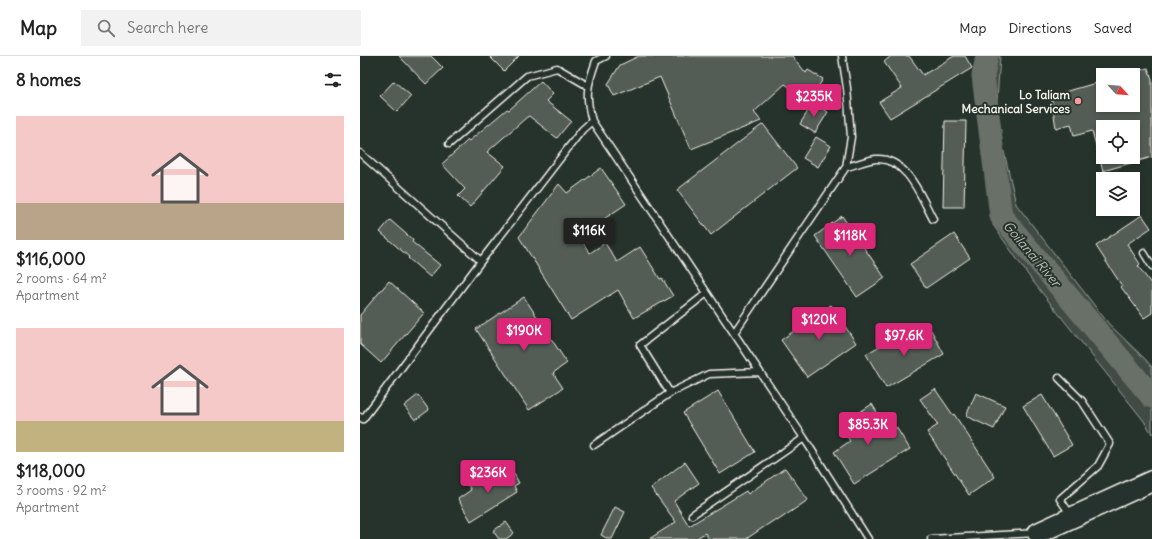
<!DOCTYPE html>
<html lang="en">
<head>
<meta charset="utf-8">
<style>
	:root { --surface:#fff; --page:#f2f2f2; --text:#222; --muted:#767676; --line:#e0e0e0; --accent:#db2777 }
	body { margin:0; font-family:Delius,sans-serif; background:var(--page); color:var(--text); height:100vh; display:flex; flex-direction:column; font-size:15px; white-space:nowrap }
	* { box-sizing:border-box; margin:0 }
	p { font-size:13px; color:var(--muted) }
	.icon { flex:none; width:22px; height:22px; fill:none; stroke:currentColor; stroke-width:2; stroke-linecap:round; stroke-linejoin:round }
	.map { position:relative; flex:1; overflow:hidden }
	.details { display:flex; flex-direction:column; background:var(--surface); width:360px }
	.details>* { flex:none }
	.needle { width:26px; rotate:116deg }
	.controls { position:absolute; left:736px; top:12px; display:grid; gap:8px }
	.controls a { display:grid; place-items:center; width:44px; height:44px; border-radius:0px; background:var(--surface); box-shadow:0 2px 6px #0003; font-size:20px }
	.price { position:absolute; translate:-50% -34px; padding:0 9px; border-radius:4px; background:var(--accent); color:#fff; font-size:13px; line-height:26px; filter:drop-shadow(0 1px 2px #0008) }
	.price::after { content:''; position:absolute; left:50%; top:24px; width:12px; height:9px; margin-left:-6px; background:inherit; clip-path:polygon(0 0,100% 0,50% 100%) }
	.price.on { background:#222; color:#fff }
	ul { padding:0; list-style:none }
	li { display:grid; align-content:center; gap:8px; height:212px; padding:0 16px }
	li span { display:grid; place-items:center; height:124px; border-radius:0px; color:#555 }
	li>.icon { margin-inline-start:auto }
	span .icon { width:72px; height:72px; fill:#fffc; stroke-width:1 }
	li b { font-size:17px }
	h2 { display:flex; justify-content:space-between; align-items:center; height:48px; padding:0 16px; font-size:17px }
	header { display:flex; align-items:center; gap:24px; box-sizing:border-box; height:56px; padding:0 20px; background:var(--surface); border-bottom:1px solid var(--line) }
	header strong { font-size:19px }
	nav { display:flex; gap:22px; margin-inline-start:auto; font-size:14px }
	.search { width:280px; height:36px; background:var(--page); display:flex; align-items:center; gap:10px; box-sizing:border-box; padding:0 14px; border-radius:0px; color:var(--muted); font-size:15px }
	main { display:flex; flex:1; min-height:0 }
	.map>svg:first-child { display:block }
	.green { fill:#414b45; stroke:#9a9e96 }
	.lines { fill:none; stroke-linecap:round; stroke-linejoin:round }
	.river { stroke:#676f68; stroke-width:23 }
	.building { fill:#525c55; stroke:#f4f1e8; fill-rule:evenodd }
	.service-casing { stroke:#f4f1e8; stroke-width:9 }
	.primary-casing { stroke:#f4f1e8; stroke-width:23 }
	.service { stroke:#26332d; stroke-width:6 }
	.primary { stroke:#26332d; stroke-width:20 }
	.poi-dot { fill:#ff9aa2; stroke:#26332d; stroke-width:1.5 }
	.labels { text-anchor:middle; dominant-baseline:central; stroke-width:4; stroke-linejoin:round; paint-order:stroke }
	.poi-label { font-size:12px; font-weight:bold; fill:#f4f1e8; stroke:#26332d; text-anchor:end }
	.water-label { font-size:13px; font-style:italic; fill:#bcbdb5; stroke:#26332d }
</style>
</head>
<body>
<header>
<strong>Map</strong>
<div class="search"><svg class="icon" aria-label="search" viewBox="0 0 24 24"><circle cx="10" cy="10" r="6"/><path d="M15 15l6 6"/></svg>Search here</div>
<nav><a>Map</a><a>Directions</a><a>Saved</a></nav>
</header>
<main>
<section class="details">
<h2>8 homes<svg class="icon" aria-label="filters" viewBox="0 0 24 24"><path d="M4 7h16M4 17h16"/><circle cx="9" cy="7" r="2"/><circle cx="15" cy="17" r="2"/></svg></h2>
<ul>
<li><span style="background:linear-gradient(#f6c9c9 70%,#b9a48a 0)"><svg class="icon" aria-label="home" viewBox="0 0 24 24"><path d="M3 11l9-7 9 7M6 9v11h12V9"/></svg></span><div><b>$116,000</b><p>2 rooms · 64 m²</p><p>Apartment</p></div></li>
<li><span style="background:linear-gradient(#f6c9c9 75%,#c2b280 0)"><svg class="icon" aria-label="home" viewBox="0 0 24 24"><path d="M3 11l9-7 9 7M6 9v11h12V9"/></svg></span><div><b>$118,000</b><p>3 rooms · 92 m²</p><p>Apartment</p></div></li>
</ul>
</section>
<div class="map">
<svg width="792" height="483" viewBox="0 0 792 483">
	<rect width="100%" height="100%" fill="#26332d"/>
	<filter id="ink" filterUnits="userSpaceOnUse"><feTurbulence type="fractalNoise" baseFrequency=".025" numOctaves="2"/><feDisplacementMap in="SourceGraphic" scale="8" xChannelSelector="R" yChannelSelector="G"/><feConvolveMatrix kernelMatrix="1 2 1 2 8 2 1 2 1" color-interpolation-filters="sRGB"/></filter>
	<g filter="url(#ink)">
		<!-- green -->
		<path class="green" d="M617,0H640L636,60L656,148L748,267L786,304L792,311V378L784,365L671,223L633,169L617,42Z"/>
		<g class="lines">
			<!-- river -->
			<path class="river" d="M627,0L623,20L641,160L792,341"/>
		</g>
		<!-- building -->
		<path class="building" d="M39,0H71L83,12L66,28Z
			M129,0H159L144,15Z
			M279,0H432L446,17L448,14L463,23L450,44L425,28L394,56L401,65L331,93L300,21L254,40L248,28L260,9Z
			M531,0H549L563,19L594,0H605L612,12L530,62L519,46L542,32L524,6Z
			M788,12L792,24V101L743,115L732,75L714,80L711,68L696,72L691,40L743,25V49H773V16ZM743,71H773V101H743Z
			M34,25L51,40L37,56L20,40Z
			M181,25L193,38L186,45L211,65L197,82L169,60L167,61L127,96L145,110L110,151L98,140L105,133L82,108L108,84L109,85L147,53L149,54Z
			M453,47L468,56L455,77L440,68Z
			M585,65H606L604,151H583Z
			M403,68L437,112L351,179L317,134Z
			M456,81L471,90L458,111L443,102Z
			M241,112L266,148L219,180L230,197L245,187L257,206L280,191L300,223L302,222L313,240L274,262L258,234L211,264L159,181L199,128L207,137Z
			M782,159L791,172L767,188L780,208L778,210L792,229V257L784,262L761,231L762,230L736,190Z
			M482,160L525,222L497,241L455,180Z
			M30,164L53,184L52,186L80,209L70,221L48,202L49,201L20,176Z
			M594,178L610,202L566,232L550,208Z
			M29,225L64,257L21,307L0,288V259Z
			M164,241L207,307L193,317L203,332L169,354L116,273Z
			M471,249L496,287L447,321L421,284Z
			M571,274L584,298L526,332L506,298L544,276L550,286Z
			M575,333L593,359L594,358L635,421L609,439L567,376L578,369L560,343Z
			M358,335L395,396L360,418L323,357Z
			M616,337L645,350L634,373L606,360Z
			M58,339L69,354L55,364L44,350Z
			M682,339L712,389L693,400L663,350Z
			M512,348L518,358L512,362L523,379L536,371L550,393L494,428L474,396L490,385L480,369Z
			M325,406L339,427L314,445L329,470L386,435L388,438L425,412L448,444L417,465L416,463L386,483H349L345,477L335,483H289L316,466L291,432Z
			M149,415L151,419L154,418L159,427L154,430L157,436L111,465L98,443L111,434L106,426L116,420L122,429Z
			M255,451L265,456L252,483H248L241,479Z
			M146,466L154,477L146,483H139L133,475Z"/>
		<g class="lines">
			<!-- service casing -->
			<g class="service-casing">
				<path id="service" d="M246,0L236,5C227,30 225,40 232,65L444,382L508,483
					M89,88L167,20L197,12L228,30
					M0,97L121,205
					M486,111C496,109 506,104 516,103C547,101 561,141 573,163
					M784,197L792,210
					M374,277L486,111L491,81L487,32L482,0
					M699,322L722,345L750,388L738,410L700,443L710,458
					M310,337L280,289L347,237
					M0,361L3,363L121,205L222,74L232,65
					M234,389L310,337L349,318L399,316
					M332,459L444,382
					M571,483L676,477"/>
			</g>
			<!-- primary casing -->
			<g class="primary-casing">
				<path id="primary" d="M678,477L792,425"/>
			</g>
			<!-- service -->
			<use href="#service" class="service"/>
			<!-- primary -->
			<use href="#primary" class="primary"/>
		</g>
	</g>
	<!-- markers -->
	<circle class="poi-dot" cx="718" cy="45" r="4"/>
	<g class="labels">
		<!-- poi labels -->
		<g class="poi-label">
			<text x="710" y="38">Lo Taliam<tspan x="710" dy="14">Mechanical Services</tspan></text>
		</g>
		<!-- water labels -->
		<g class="water-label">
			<text transform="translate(672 198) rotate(50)">Goilanai River</text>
		</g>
	</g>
</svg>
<div class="controls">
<a><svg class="needle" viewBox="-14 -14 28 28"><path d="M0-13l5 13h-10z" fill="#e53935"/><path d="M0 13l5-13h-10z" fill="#767676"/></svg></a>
<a><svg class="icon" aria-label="locate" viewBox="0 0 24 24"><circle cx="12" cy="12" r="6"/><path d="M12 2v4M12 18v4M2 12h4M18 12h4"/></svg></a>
<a><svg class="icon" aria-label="layers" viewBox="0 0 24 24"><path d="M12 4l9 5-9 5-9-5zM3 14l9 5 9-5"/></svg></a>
</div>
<b class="price" style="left:454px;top:62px">$235K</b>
<b class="price on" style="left:229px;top:196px">$116K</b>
<b class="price" style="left:490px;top:201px">$118K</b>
<b class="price" style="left:459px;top:285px">$120K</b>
<b class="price" style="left:164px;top:296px">$190K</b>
<b class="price" style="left:544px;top:301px">$97.6K</b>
<b class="price" style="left:508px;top:390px">$85.3K</b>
<b class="price" style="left:128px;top:438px">$236K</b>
</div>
</main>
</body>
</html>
